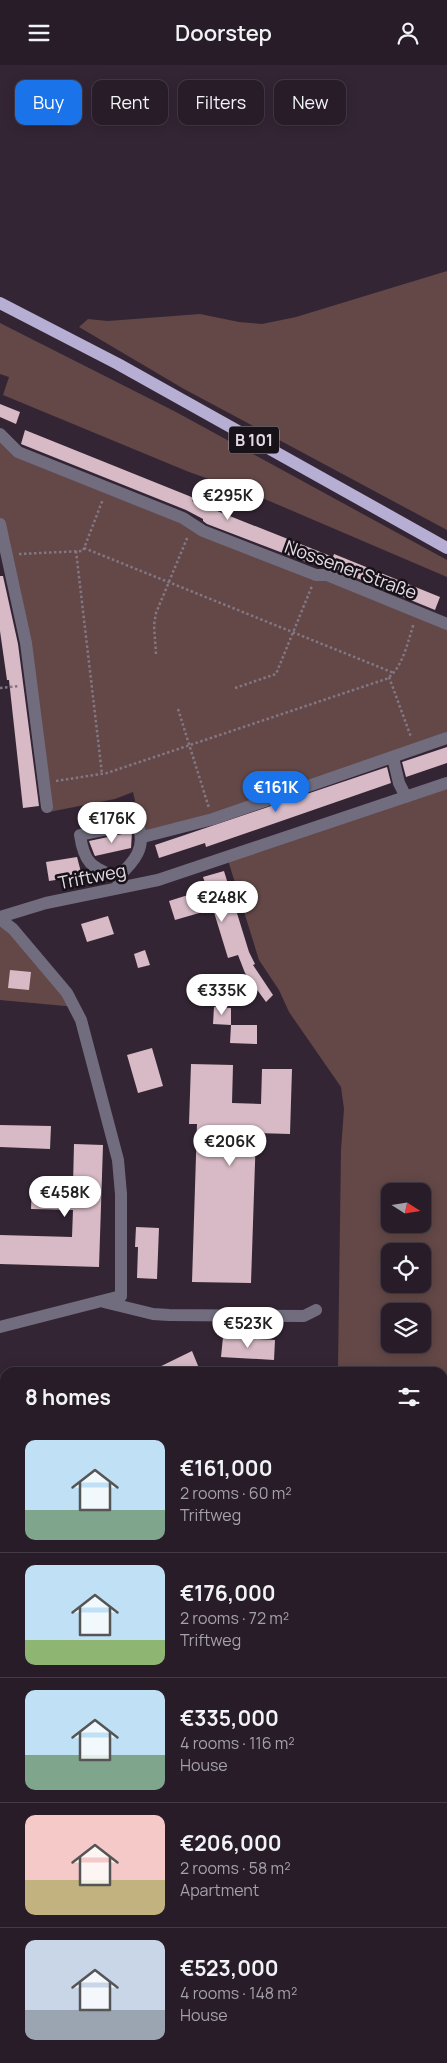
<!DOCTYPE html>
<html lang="en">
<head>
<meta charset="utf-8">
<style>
	:root { --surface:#271c28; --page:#2f2530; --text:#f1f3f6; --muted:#a4a1a8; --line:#433a45; --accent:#1a73e8 }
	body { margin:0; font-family:Manrope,sans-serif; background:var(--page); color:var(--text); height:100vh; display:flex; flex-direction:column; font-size:19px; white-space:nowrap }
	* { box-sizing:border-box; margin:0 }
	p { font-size:16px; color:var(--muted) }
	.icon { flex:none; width:28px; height:28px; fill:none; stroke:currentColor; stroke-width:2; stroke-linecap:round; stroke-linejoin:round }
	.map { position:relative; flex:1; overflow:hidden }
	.side { position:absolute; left:0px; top:1302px; width:448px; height:696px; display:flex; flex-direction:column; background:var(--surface); border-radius:15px 15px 0 0; box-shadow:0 2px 12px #0003,0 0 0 1px var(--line) }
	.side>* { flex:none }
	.guide { position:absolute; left:15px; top:15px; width:418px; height:45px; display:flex; gap:10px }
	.needle { width:32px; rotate:102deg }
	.buttons { position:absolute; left:381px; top:1118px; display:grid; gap:10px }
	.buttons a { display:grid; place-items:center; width:50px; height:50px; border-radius:10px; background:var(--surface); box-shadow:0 2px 12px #0003,0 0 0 1px var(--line); font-size:25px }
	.price { position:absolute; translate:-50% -42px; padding:0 11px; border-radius:18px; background:#fff; color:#222; font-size:16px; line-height:32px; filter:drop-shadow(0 1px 2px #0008) }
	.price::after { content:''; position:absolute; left:50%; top:30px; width:15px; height:11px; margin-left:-8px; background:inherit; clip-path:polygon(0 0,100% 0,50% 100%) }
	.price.current { background:var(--accent); color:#fff }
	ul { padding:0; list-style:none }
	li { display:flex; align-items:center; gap:15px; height:125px; padding:0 25px }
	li+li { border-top:1px solid var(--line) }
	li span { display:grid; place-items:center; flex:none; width:140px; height:100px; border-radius:10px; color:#555 }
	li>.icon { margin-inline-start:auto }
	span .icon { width:60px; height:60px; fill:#fffc; stroke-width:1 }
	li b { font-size:21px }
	h2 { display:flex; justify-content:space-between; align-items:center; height:60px; padding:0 25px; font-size:21px }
	.tag { padding:0 18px; border-radius:10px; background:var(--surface); box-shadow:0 2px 12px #0003,0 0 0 1px var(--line); font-size:18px; line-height:45px }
	.tag.current { background:var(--accent); color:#fff }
	header { display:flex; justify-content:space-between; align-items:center; height:65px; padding:0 25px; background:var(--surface); font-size:22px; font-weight:600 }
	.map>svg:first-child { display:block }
	.green { fill:#634847; fill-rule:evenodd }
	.building { fill:#d7bac5 }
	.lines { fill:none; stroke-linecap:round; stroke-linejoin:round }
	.path { stroke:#837784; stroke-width:2.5; stroke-dasharray:2.5 2.5; stroke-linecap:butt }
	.minor { stroke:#716d7f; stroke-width:12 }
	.major { stroke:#b7afd3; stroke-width:12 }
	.labels { text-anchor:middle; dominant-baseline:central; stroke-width:5; stroke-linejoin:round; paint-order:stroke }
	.shield { fill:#171118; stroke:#a79ea8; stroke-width:1 }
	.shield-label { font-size:16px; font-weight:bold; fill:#e5dbe6 }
	.street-label { font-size:18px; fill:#e5dbe6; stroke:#171118 }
</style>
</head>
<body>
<header><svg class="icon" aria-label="menu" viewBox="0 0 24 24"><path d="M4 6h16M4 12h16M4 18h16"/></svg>Doorstep<svg class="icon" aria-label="person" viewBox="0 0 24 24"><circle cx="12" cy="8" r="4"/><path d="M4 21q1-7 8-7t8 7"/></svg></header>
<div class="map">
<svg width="447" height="1998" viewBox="0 0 447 1998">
	<rect width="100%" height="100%" fill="#342535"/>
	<!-- green -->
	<path class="green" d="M447,206V465L184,324L79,262L88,254L108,256L200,249L239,257L262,259L296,252Z
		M0,258L176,347L447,495V512L260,432L189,407L3,330L9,312L0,309Z
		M0,369L18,387L447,559V673L143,772L133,727L115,734L49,747L33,620L0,459Z
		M447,718V1345L443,1346L442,1308L335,1307L338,1304L341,1085L344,1044L341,1022L289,947L279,925L259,895L227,792ZM390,1126H422V1159H390ZM390,1186H422V1219H390ZM390,1246H422V1279H390Z
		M0,854L76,942L0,935Z
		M5,1540V1698L0,1699V1542Z
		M29,1994H153V1998H25Z"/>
	<!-- building -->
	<path class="building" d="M0,339L20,347L16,359L0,352Z
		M25,365L194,433L192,436L333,492L334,489L440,532L435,545L330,502L309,498L207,459L203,456V454L186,445L21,379Z
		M0,511H3L18,579L39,741L23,743L9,615H7L0,566Z
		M447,682V698L406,712L402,697Z
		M387,702L391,718L206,782L205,778L159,793L155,780Z
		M132,767L131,783L95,791L94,789L89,776Z
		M77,792L82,811L49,816L46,797Z
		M224,806L249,887L255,899L253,900L273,930L266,937L245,908L238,890L228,893L213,844L175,855L169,836L207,824L203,812Z
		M108,851L114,869L87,877L81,859Z
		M145,885L150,900L138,903L134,889Z
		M10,905L31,907L29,925L8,923Z
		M214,942L231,943V960L213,959Z
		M231,960H257V979L230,978Z
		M152,983L163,1021L138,1028L127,990Z
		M191,999L233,1000L232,1038L261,1039L262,1004H292L290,1069L256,1068L251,1218L192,1217L197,1059H189Z
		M0,1060L51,1061L50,1084L0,1082Z
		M74,1079L103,1080L99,1202L0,1199V1170L72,1172L73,1145L31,1144L32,1119L73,1120Z
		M136,1162L159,1163L157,1214L137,1213L138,1182H135Z
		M223,1272L275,1275L274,1295L221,1292Z
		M192,1286L201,1308H147Z"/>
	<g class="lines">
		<!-- path -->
		<path class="path" d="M84,483L394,608
			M76,486L102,709
			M19,489L83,486L103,434
			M156,589L154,560L156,548L188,471
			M389,612L411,672
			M0,623L19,621
			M235,623L276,609L312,521
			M178,644L209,743
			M56,716L107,708L386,614C403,604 408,575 414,558
			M389,1998L390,1994"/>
		<!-- minor -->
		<path class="minor" d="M0,369L18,387L183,453L203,466L316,510H327L447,559
			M0,459L26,578L47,742
			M393,693L399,718L406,732
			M137,758C148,782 134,797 117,813C91,802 84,798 80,770Z
			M143,772L213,754L447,673
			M0,852L46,838L158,815L447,718
			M0,854L13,864L67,928L81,955L118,1095L121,1129V1231L0,1262
			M104,1237L153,1249L169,1250L304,1251L316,1245
			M0,1332L5,1343
			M0,1699L5,1698
			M442,1954L447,1978"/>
		<!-- major -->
		<path class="major" d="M0,238L118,299L447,483"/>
	</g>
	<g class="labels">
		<!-- shield labels -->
		<rect class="shield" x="229" y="361.5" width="50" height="27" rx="4"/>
		<g class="shield-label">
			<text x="254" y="375">B 101</text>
		</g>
		<!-- street labels -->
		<g class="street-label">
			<text transform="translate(351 504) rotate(20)">Nossener Straße</text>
			<text transform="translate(92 811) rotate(-11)">Triftweg</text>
		</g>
	</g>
</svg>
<div class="buttons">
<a><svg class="needle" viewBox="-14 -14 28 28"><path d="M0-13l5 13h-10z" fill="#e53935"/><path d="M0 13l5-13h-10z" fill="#a4a1a8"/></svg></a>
<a><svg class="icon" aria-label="locate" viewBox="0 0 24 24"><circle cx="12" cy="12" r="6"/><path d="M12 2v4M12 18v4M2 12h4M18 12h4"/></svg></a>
<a><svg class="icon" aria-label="layers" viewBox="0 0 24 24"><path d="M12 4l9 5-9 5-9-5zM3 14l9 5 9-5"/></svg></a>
</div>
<b class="price" style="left:228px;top:456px">€295K</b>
<b class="price current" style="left:276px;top:748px">€161K</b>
<b class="price" style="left:112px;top:779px">€176K</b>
<b class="price" style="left:222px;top:858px">€248K</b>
<b class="price" style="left:222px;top:951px">€335K</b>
<b class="price" style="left:230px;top:1102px">€206K</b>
<b class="price" style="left:65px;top:1153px">€458K</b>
<b class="price" style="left:248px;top:1284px">€523K</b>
<div class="guide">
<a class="tag current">Buy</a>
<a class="tag">Rent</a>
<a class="tag">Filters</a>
<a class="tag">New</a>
</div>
<section class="side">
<h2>8 homes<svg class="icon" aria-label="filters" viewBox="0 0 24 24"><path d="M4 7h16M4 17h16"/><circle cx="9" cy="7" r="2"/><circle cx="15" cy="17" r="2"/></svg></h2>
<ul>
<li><span style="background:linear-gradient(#bfe0f5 70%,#7fa58c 0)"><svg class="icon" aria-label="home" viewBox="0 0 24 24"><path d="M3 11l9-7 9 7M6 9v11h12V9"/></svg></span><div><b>€161,000</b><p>2 rooms · 60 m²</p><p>Triftweg</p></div></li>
<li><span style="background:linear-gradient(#bfe0f5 75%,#8fb573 0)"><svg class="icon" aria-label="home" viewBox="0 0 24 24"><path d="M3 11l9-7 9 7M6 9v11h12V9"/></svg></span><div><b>€176,000</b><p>2 rooms · 72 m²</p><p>Triftweg</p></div></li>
<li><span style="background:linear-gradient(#bfe0f5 65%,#7fa58c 0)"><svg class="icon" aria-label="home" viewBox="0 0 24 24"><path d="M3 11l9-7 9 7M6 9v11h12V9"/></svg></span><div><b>€335,000</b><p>4 rooms · 116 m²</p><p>House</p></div></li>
<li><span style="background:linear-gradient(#f6c9c9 65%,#c2b280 0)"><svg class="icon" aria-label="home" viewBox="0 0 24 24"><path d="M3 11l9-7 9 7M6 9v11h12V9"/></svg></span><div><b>€206,000</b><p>2 rooms · 58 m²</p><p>Apartment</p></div></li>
<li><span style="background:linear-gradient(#c9d6e8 70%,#9aa5b1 0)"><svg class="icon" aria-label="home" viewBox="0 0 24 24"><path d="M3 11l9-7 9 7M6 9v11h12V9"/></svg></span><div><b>€523,000</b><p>4 rooms · 148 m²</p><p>House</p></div></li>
</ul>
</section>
</div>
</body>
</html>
